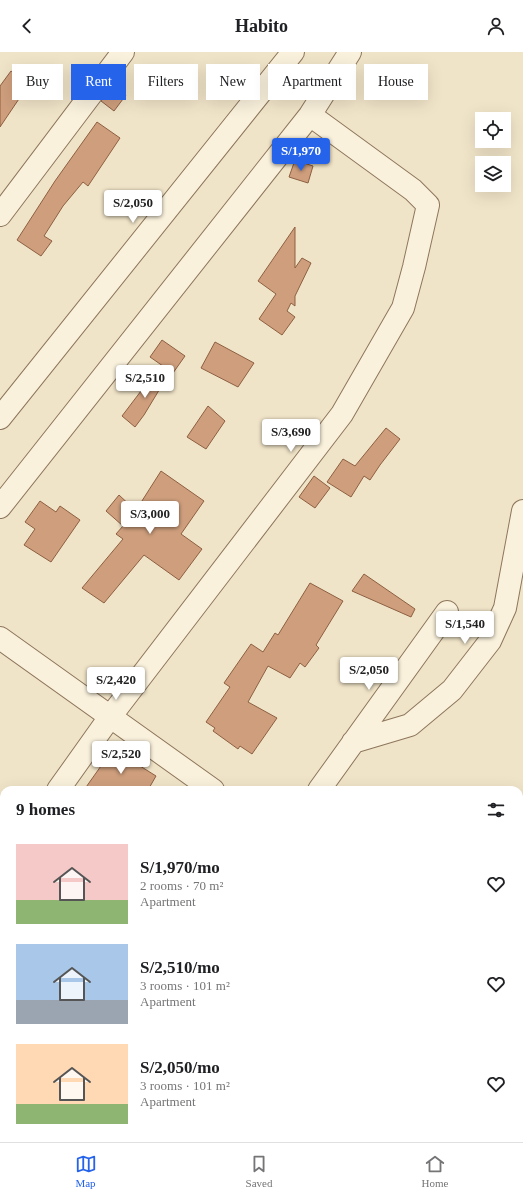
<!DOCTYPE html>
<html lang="en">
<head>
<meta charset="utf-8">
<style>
	:root { --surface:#fff; --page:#f2f2f2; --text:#202124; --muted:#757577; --line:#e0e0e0; --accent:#2563eb }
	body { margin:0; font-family:"Times New Roman",serif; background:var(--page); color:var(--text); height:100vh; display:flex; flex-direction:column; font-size:15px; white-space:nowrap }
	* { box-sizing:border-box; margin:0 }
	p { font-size:13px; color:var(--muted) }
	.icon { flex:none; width:22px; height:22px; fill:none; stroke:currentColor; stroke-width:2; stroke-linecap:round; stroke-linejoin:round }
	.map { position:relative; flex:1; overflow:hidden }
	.details { position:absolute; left:0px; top:734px; width:523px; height:356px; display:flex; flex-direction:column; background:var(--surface); border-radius:12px 12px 0 0; box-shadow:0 4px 16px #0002 }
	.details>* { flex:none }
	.banner { position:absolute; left:12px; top:12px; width:499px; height:36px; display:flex; gap:8px }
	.tools { position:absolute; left:475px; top:60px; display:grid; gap:8px }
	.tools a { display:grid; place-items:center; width:36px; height:36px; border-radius:0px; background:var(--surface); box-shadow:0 4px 16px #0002; font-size:20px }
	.price { position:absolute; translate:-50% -34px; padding:0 9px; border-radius:4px; background:#fff; color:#222; font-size:13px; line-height:26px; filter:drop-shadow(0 1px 2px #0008) }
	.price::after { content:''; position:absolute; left:50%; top:24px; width:12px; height:9px; margin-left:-6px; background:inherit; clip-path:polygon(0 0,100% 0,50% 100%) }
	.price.on { background:var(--accent); color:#fff }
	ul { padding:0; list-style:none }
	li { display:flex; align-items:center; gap:12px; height:100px; padding:0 16px }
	li span { display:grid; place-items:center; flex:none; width:112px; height:80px; border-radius:0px; color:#555 }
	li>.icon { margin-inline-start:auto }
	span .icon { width:48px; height:48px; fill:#fffc; stroke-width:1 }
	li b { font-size:17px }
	h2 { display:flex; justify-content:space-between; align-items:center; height:48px; padding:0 16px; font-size:17px }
	.tag { padding:0 14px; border-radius:0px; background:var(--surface); box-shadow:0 4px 16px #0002; font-size:14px; line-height:36px }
	.tag.on { background:var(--accent); color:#fff }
	header { display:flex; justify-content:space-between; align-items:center; height:52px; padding:0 16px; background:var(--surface); font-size:18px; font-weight:600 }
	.menu { display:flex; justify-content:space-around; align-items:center; height:56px; border-top:1px solid var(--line); background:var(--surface); font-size:11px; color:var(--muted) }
	.menu a { display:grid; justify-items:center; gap:2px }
	.menu .on { color:var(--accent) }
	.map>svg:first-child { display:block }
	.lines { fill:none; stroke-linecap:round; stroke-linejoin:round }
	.stream { stroke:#6f938a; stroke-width:7 }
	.building { fill:#cf9f7d; stroke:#8d5f41 }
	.minor-casing { stroke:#8d765c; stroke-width:24 }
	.minor { stroke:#faf1dc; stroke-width:22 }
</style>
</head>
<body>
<header><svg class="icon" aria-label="back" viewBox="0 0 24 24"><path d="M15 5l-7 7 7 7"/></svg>Habito<svg class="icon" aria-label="person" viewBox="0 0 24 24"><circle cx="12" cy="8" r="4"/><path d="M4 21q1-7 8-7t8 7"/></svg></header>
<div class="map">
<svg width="523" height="1090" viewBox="0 0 523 1090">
	<rect width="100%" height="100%" fill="#f0e4c8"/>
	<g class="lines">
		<!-- stream -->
		<path class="stream" d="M519,863L523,861
			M513,1086L517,1090"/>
	</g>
	<!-- building -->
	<path class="building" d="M88,15L93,19L82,34L77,30Z
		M11,19L29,32L0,75V34Z
		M113,34L126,43L114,59L101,49Z
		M97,70L120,86L88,134L83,130L63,154L44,184L52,189L41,204L17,188L55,129Z
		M295,108L313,114L308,131L289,125Z
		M295,175V216L302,206L311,211L295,244V254L291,251L287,259L295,265L282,283L259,267L276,242L258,229Z
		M162,288L185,304L173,321L150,305Z
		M215,290L254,311L238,335L201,316Z
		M157,318L167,325L144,363L135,375L122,364Z
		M208,354L225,369L206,397L187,385Z
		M386,376L400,387L380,413L370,428L364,424L351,445L327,430L343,407L355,414Z
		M161,419L204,449L181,482L202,497L179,528L144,503L104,551L82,536L123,487L116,482L123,474L106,459L119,443L134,457L139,451L140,452Z
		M314,424L330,436L315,456L299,445Z
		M40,449L56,460L60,454L80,468L51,510L24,493L35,477L25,470Z
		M364,522L415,557L411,565L352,539Z
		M310,531L343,549L316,593L319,596L305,615L300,611L290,626L268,614L248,650L277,666L252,702L240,694L238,697L213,679L215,676L206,670L230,635L224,631L251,592L263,600L275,581L278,583Z
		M113,697L156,724L148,738H84Z"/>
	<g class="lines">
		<!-- minor casing -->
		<g class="minor-casing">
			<path id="minor" d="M0,163L123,0
				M0,366L293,0
				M0,455L310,63L350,0
				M0,586L213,738
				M353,690L410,673L452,638L490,589L505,556L523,459
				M58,738L110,665L342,362L403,256L414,215L428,153L413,138L310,63
				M319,738L447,560
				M0,818L4,812
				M52,1090L55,1086"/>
		</g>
		<!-- minor -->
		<use href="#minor" class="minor"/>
	</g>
</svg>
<div class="tools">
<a><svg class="icon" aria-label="locate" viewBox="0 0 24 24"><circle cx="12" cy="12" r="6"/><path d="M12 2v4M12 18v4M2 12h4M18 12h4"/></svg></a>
<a><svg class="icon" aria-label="layers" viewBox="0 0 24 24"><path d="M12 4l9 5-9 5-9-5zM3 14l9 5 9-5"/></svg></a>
</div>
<b class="price on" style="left:301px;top:120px">S/1,970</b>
<b class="price" style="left:133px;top:172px">S/2,050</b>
<b class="price" style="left:145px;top:347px">S/2,510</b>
<b class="price" style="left:291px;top:401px">S/3,690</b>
<b class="price" style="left:150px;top:483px">S/3,000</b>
<b class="price" style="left:465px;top:593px">S/1,540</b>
<b class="price" style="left:369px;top:639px">S/2,050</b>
<b class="price" style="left:116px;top:649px">S/2,420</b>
<b class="price" style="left:121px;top:723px">S/2,520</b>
<div class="banner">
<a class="tag">Buy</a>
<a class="tag on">Rent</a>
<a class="tag">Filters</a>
<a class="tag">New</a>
<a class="tag">Apartment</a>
<a class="tag">House</a>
</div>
<section class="details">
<h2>9 homes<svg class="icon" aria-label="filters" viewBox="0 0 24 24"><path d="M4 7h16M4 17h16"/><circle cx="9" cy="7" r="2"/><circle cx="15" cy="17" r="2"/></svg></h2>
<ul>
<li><span style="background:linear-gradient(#f6c9c9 70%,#8fb573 0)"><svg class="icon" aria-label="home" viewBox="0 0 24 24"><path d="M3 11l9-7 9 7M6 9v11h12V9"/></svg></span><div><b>S/1,970/mo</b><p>2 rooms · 70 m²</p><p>Apartment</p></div><svg class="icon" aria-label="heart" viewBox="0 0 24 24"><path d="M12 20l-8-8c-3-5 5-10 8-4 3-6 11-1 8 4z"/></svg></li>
<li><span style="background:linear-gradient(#a9c7e8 70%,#9aa5b1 0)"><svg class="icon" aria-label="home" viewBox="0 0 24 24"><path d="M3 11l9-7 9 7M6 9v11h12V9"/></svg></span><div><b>S/2,510/mo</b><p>3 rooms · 101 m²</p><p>Apartment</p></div><svg class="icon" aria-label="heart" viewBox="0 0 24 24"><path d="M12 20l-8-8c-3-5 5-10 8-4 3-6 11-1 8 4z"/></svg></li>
<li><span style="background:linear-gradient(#ffd9b3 75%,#8fb573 0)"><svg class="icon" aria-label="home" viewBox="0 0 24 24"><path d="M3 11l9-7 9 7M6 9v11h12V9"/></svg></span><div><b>S/2,050/mo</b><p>3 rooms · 101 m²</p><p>Apartment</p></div><svg class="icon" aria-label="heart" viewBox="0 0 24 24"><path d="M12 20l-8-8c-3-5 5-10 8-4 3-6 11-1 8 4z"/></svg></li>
</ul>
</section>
</div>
<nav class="menu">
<a class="on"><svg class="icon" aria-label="map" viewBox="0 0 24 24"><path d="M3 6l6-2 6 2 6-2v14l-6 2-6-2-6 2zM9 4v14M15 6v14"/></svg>Map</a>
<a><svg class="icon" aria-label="saved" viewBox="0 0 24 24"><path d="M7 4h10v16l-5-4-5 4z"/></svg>Saved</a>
<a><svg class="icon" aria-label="home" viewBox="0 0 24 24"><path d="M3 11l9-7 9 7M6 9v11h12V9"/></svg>Home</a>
</nav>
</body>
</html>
